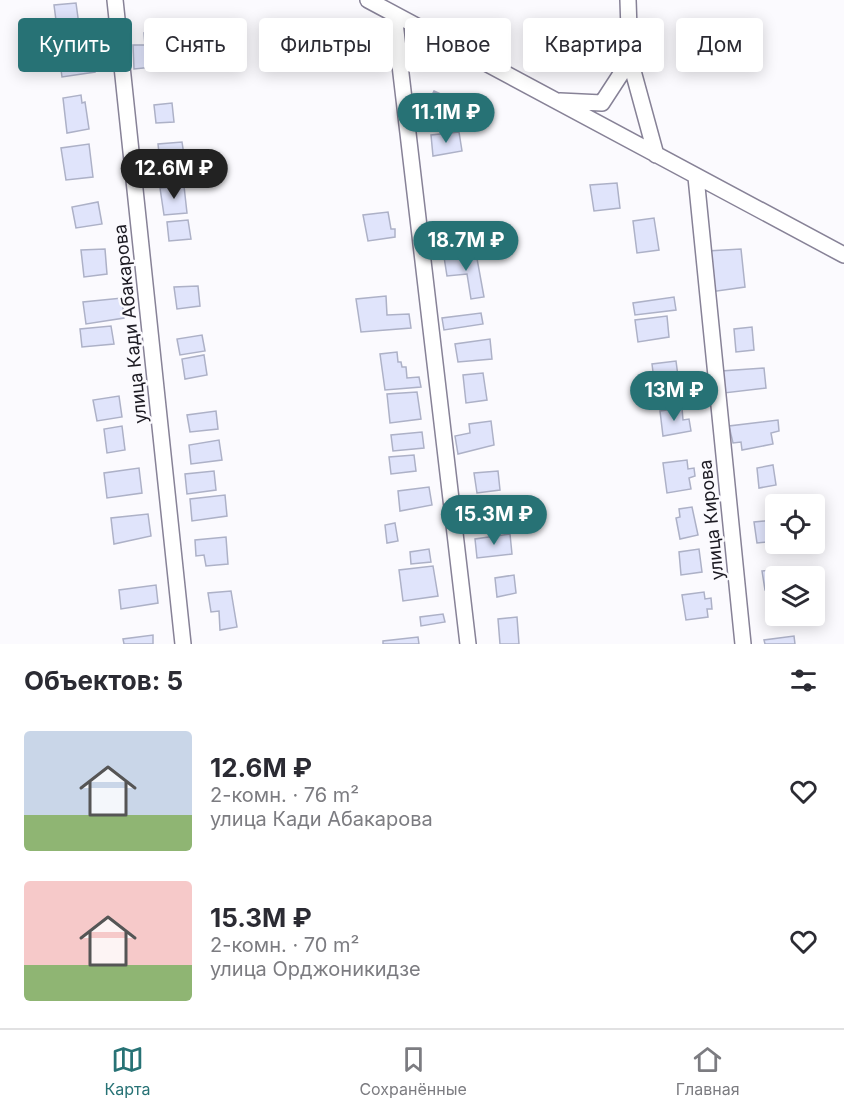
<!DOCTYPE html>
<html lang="ru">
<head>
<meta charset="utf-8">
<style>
	:root { --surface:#fff; --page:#f7f7f7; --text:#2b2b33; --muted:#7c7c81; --line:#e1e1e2; --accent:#277275 }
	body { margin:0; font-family:Inter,sans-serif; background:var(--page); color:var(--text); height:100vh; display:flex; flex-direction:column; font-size:22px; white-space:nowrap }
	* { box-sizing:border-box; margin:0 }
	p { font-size:20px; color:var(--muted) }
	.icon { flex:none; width:33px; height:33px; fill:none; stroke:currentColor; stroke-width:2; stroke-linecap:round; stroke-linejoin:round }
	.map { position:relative; height:644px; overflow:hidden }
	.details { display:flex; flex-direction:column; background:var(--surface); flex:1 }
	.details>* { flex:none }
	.top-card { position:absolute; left:18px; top:18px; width:808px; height:54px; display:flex; gap:12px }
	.controls { position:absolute; left:765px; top:494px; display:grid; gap:12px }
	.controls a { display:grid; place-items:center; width:60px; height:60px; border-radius:6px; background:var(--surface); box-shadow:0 3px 15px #0003; font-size:30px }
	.price { position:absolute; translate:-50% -51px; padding:0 14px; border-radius:21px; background:var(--accent); color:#fff; font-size:20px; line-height:39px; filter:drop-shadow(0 2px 3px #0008) }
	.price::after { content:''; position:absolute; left:50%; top:36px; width:18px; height:14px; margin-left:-9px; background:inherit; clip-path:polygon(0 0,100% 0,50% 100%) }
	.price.on { background:#222; color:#fff }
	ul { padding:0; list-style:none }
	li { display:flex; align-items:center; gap:18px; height:150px; padding:0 24px }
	li span { display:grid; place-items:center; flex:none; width:168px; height:120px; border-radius:6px; color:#555 }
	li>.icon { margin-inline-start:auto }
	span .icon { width:72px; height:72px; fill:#fffc; stroke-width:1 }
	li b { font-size:26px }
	h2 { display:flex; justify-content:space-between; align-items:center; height:72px; padding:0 24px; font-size:26px }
	.chip { padding:0 21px; border-radius:6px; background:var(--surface); box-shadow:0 3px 15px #0003; font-size:21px; line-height:54px }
	.chip.on { background:var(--accent); color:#fff }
	.dock { display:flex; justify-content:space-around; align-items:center; height:84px; border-top:2px solid var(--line); background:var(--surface); font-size:16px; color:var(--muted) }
	.dock a { display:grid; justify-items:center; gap:3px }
	.dock .on { color:var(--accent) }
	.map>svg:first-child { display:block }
	.building { fill:#e0e4fb; stroke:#adb1c7; stroke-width:1.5 }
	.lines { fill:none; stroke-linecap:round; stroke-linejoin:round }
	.minor-casing { stroke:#878297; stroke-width:18 }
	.minor { stroke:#fff; stroke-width:15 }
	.labels { text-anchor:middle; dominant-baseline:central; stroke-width:5; stroke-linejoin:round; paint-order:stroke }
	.street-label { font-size:18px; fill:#1c1a22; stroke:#fbfafe }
</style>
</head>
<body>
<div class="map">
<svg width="844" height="644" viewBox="0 0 844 644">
	<rect width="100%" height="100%" fill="#fbfafe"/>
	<!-- building -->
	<path class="building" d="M76,3L79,25L57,28L54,5Z
		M170,29L173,65L134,69L133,45H145L144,33Z
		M335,41L336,57L317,59L315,44Z
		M91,50L95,72L62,77L59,55Z
		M434,91L467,106L458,127L424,112Z
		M81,95L82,103L85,102L89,129L67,133L63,98Z
		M172,103L174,122L156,123L154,105Z
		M459,132L462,151L433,156L431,135Z
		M182,142L186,168L161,171L158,144Z
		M89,144L93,177L66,180L61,148Z
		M617,183L620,208L594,211L590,185Z
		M184,186L187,213L164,215L160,188Z
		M98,202L102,224L76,228L72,207Z
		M388,212L391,229H395V237L368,241L363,215Z
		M654,218L659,250L637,253L633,221Z
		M188,220L191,239L169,241L167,222Z
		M468,223L471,250L432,255L430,234L441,233L440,226Z
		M105,249L107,274L84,277L81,250Z
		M741,249L745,287L710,292L707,251Z
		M476,253L484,297L471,299L467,274L447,276L444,257Z
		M198,286L200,306L177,309L174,287Z
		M386,296L387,315L409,314L411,328L361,332L356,299Z
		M674,297L676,310L635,315L633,303Z
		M122,298L124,318L86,324L83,302Z
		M481,313L483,324L444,330L442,318Z
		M667,316L669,337L638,342L635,320Z
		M111,326L114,344L82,347L80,329Z
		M752,327L754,350L736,352L734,329Z
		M202,335L205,351L180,355L177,339Z
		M490,339L492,359L458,362L455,344Z
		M397,352L398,362H401L402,367H406L407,378L419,377L421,387L385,390L380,354Z
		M204,355L207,375L185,379L182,359Z
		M676,361L679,384L655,388L652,364Z
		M764,368L766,388L724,393L721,371Z
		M483,373L487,400L466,403L463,375Z
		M417,392L421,419L390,423L387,394Z
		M119,396L122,417L97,421L93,400Z
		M682,408L683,420L689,419L691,431L663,436L660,411Z
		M216,411L218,429L190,432L187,415Z
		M778,420L779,431L771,433L773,444L742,450L741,442L733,443L729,426Z
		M491,421L494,445L458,454L455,436L470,433L469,424Z
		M122,426L125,450L107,453L104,429Z
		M422,432L424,448L393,451L391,435Z
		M219,440L222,460L191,464L189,445Z
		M414,455L416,471L391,474L389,457Z
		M687,460L688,469L694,468L695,476L689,478L691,489L667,493L663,463Z
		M773,465L776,485L759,488L757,468Z
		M139,468L142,493L107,498L104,473Z
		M214,471L216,490L187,494L185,474Z
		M498,471L500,490L477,493L474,473Z
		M429,487L432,505L400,511L398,491Z
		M225,495L227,516L192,521L190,499Z
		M692,507L698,535L680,539L676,518L680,517L679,509Z
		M148,514L151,536L114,544L111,518Z
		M774,520L776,541L757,543L754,522Z
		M395,523L398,541L387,543L385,525Z
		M510,534L512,554L477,558L475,539Z
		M226,537L228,564L206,566L204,555L196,556L195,540Z
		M429,549L431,562L411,564L410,552Z
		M699,549L702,572L681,575L679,552Z
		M433,566L438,596L403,601L399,570Z
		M780,569L781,576H776V589L765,590L762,571Z
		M514,575L516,593L497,597L495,578Z
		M156,585L158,603L121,609L119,590Z
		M231,591L237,627L220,630L219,611L211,612L208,593Z
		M704,592L705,599L711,598L712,609H707L708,617L686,620L682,595Z
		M443,614L445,622L421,626L420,617Z
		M517,617L519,644H500L498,619Z
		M153,635V644H124L123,639Z
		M794,636L795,644H765L764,640Z
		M418,637L419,644H383V641Z"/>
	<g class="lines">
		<!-- minor casing -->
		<g class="minor-casing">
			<path id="minor" d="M115,0L183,644
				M368,0L844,255
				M628,0L630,60L656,155
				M394,14L468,644
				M560,101L602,103L630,60
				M696,177L743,644"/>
		</g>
		<!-- minor -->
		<use href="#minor" class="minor"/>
	</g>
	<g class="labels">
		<!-- street labels -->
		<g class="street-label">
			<text transform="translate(130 324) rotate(-96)">улица Кади Абакарова</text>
			<text transform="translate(711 520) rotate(-96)">улица Кирова</text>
		</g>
	</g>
</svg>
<div class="controls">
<a><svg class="icon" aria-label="locate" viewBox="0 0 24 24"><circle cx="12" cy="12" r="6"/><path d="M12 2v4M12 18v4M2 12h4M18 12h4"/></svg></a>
<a><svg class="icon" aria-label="layers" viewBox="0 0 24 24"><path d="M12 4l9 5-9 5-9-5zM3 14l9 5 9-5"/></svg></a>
</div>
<b class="price" style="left:446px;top:144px">11.1M ₽</b>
<b class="price on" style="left:174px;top:200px">12.6M ₽</b>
<b class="price" style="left:466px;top:272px">18.7M ₽</b>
<b class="price" style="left:674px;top:422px">13M ₽</b>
<b class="price" style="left:494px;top:546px">15.3M ₽</b>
<div class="top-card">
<a class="chip on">Купить</a>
<a class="chip">Снять</a>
<a class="chip">Фильтры</a>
<a class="chip">Новое</a>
<a class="chip">Квартира</a>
<a class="chip">Дом</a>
</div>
</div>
<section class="details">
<h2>Объектов: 5<svg class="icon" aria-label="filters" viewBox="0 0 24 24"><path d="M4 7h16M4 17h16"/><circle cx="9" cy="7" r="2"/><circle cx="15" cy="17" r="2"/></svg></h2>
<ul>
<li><span style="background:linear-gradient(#c9d6e8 70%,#8fb573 0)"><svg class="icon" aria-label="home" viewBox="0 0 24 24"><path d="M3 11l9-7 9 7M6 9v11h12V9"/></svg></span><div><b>12.6M ₽</b><p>2-комн. · 76 m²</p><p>улица Кади Абакарова</p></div><svg class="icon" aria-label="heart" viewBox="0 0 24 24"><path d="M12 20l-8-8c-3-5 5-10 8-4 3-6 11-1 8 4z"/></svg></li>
<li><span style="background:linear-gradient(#f6c9c9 70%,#8fb573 0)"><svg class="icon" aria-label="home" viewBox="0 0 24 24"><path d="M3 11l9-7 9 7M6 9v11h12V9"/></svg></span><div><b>15.3M ₽</b><p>2-комн. · 70 m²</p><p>улица Орджоникидзе</p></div><svg class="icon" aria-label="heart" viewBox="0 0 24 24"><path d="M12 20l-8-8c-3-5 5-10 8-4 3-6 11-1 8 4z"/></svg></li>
</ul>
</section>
<nav class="dock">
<a class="on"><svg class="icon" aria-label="map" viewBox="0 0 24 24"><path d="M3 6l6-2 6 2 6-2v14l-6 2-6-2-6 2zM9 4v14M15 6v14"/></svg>Карта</a>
<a><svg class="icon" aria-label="saved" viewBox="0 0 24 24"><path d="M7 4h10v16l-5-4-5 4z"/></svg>Сохранённые</a>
<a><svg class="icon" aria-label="home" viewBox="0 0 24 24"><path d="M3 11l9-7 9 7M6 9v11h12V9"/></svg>Главная</a>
</nav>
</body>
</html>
